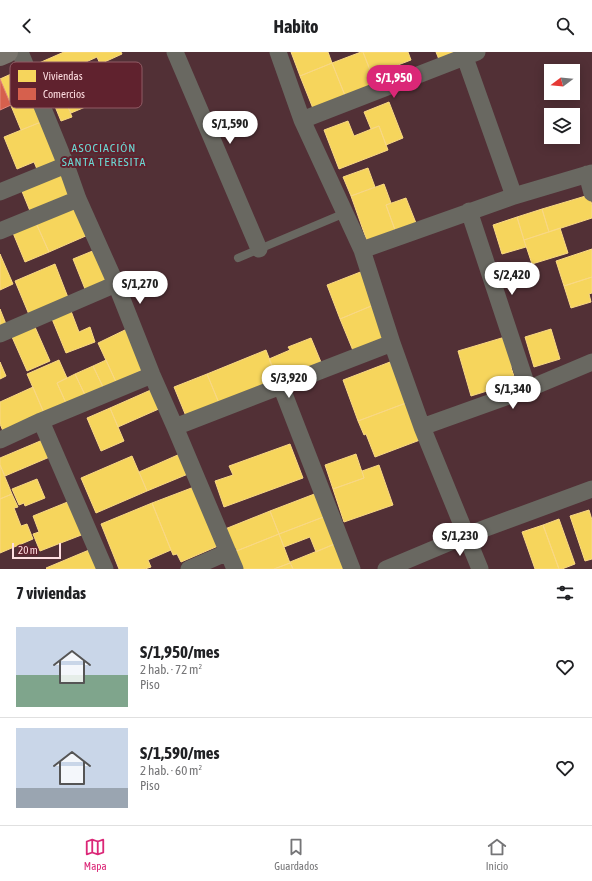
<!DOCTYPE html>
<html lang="es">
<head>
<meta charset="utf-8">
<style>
	:root { --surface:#fff; --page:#f2f2f2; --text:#202124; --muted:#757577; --line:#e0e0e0; --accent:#db2777 }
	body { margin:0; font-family:"Asap Condensed",sans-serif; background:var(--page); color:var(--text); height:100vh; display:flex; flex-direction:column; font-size:15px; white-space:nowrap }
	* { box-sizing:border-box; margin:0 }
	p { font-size:13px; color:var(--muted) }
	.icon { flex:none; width:22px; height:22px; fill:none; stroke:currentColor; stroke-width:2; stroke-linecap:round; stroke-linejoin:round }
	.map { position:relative; height:517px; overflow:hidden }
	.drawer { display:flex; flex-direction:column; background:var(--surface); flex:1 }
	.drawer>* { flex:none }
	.needle { width:26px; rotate:254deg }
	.controls { position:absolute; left:544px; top:12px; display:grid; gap:8px }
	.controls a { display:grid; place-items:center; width:36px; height:36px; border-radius:0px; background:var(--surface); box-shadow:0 2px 10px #0003; font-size:20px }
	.scale { position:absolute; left:12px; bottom:10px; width:49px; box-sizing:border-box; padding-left:4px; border:2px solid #ffdfe2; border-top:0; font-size:11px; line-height:14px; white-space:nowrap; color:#ffdfe2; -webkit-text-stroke:3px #60222e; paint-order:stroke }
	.price { position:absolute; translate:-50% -34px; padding:0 9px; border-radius:14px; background:#fff; color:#222; font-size:13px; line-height:26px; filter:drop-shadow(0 1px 2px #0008) }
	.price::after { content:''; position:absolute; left:50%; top:24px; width:12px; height:9px; margin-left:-6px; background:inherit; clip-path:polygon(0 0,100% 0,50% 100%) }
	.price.on { background:var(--accent); color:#fff }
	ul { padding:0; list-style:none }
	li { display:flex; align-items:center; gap:12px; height:100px; padding:0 16px }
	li+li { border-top:1px solid var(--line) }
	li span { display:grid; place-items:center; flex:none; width:112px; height:80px; border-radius:0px; color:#555 }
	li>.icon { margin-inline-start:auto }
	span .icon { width:48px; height:48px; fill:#fffc; stroke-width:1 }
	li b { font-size:17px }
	h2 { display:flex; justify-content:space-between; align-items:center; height:48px; padding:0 16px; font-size:17px }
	header { display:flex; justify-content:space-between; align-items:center; height:52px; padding:0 16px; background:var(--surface); font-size:18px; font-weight:700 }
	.tabs { display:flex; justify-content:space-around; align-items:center; height:56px; border-top:1px solid var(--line); background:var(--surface); font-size:11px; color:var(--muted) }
	.tabs a { display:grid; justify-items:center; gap:2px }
	.tabs .on { color:var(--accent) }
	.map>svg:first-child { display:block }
	.homes { fill:#f6d55c; stroke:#f9d884 }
	.shops { fill:#d6604d; stroke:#e2867a }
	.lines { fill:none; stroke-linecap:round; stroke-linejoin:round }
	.lane { stroke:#696861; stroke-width:8 }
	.street { stroke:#696861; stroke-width:17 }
	.highway { stroke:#79756d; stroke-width:22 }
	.labels { text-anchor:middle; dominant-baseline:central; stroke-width:4; stroke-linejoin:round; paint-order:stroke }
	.neighbourhood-label { font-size:12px; letter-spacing:1px; fill:#6bd7d2; stroke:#60222e }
	.key { fill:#60222e; stroke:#905b64; stroke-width:1 }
	.key-label { font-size:11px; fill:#ffdfe2 }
</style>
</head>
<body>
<header><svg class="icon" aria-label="back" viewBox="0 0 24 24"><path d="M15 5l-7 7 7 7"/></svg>Habito<svg class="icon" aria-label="search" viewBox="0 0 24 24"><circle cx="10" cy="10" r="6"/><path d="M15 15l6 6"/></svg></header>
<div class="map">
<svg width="592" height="517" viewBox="0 0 592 517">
	<rect width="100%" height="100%" fill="#523036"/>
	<!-- homes -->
	<path class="homes" d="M64,0H121L122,2L100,12L97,5L46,28L39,11Z
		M291,0H328L332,11L300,24Z
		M361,0H363L376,34L346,46L332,11Z
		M363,0H408L411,8L372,23Z
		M436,0H455L440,10Z
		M332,11L346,46L314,59L300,24Z
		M20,18L41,70L21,78L0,27Z
		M58,30L72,65L61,69L47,35Z
		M104,33L109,45L71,61L65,49Z
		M389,50L403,86L386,93L379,74L371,77L364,60Z
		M348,69L354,84L379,74L388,98L339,117L324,78Z
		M41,70L59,113L39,122L34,110L17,117L4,85Z
		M368,116L375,135L351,144L343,125Z
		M62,120L73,146L30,159L21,137Z
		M384,132L391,151L386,153L395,178L367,189L351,144Z
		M589,143L592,153V166L549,180L542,157Z
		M406,146L416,171L395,178L386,153Z
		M76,154L88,183L49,200L36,171Z
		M542,157L549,180L524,188L517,165Z
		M517,165L526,195L502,202L493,173Z
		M36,171L49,200L25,210L13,181Z
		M560,176L568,201L532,212L524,188Z
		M592,197V225L564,234L556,209Z
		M95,198L108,229L87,242L73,207Z
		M0,202L13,232L0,238Z
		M55,212L69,248L30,265L15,229Z
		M363,219L376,252L340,267L327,233Z
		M592,225V241L589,242L591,250L571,256L564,234Z
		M376,252L390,286L354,301L340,267Z
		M0,257L8,277L0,280Z
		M71,259L79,280L90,275L95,290L66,301L52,267Z
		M35,275L50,309L27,319L12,285Z
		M129,276L147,316L116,330L98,291Z
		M551,277L560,307L534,315L525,285Z
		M505,285L514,314L511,315L516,330L471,344L458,299Z
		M311,286L323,315L279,332L269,307L290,298L288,295Z
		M266,298L279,332L221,356L207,322Z
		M59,308L67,326L57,331L66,351L44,361L27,322Z
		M106,308L116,330L103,335L93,314Z
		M0,310L6,324L0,327Z
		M390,310L406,351L358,369L343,328Z
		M93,314L103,335L85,343L75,322Z
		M75,322L85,343L66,351L57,331Z
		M207,322L221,356L188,369L174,335Z
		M33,335L44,361L3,379L0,372V350Z
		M153,337L161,356L118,375L110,356Z
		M406,351L420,388L375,405L366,382L364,383L358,369Z
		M110,356L124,389L101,399L87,366Z
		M45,387L52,404L5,424L0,413V406Z
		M290,392L303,426L224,455L215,429L233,423L229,414Z
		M180,402L188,422L147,439L139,420Z
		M356,402L364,426L333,437L325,413Z
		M132,404L147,439L96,461L81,426Z
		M0,413L12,442L0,447Z
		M379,413L393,453L344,470L333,437L364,426L362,419Z
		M37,427L45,446L25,454L24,451L19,453L12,437Z
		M194,435L218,494L181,510L177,502L173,503L152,451Z
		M317,441L326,464L279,482L270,459Z
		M12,442L18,455L14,456L21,474L27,472L33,487L0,501V447Z
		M70,449L84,482L40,499L33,482L39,480L33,464Z
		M152,451L171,498L148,508L151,515L145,517H119L101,472Z
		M589,458L592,468V507L585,509L570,464Z
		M270,459L279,482L234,500L225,477Z
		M326,464L337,491L316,500L310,485L284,495L279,482Z
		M559,467L575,512L562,517H559L543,473Z
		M543,473L559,517H535L522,480Z
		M279,482L290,511L274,517H240L234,500Z
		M337,491L347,517H293L290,510Z
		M89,498L101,517H47L46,516Z
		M290,511L293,517H274Z"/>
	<!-- shops -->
	<path class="shops" d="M0,27L11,53L0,58Z"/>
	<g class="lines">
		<!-- lane -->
		<path class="lane" d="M238,206L345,161"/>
		<!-- street -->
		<path class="street" d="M20,0L66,113L78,147L116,232L152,323L175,375L235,517
			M175,0L259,197
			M278,0L302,68L362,198L392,291L422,375L480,517
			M463,0L514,144
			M302,68L477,0
			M587,122L592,141
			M0,140L66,113
			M469,159L528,337
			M0,179L78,147
			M362,198L514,144L592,121
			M0,282L116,232
			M281,334L352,517
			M41,369L105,517
			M175,375L392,291
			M422,375L528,337L592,310
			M0,388L41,369L152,323
			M189,517L228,500
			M386,517L467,483L592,437"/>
		<!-- highway -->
		<path class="highway" d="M0,3L7,0"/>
	</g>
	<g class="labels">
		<!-- neighbourhood labels -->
		<g class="neighbourhood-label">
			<text x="104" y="96">ASOCIACIÓN<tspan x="104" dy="14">SANTA TERESITA</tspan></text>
		</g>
	</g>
	<!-- legend -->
	<rect x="10" y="10" width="132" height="46" rx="6" class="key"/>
	<rect x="18" y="18" width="18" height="12" fill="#f6d55c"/>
	<rect x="18" y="36" width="18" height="12" fill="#d6604d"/>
	<g class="key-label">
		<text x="43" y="28">Viviendas</text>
		<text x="43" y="46">Comercios</text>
	</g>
</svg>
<div class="controls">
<a><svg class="needle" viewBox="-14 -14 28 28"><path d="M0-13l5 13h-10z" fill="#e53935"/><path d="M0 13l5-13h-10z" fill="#757577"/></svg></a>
<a><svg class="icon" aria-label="layers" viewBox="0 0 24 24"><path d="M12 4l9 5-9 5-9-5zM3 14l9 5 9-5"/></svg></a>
</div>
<div class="scale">20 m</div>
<b class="price on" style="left:394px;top:47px">S/1,950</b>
<b class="price" style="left:230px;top:93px">S/1,590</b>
<b class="price" style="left:512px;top:244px">S/2,420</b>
<b class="price" style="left:140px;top:253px">S/1,270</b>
<b class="price" style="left:289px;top:347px">S/3,920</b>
<b class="price" style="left:513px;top:358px">S/1,340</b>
<b class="price" style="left:460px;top:505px">S/1,230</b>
</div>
<section class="drawer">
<h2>7 viviendas<svg class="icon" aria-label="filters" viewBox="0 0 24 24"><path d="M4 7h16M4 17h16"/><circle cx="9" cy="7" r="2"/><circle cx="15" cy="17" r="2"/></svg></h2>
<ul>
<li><span style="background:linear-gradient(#c9d6e8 60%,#7fa58c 0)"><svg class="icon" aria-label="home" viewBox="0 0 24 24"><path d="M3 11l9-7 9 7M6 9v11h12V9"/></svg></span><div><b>S/1,950/mes</b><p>2 hab. · 72 m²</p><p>Piso</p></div><svg class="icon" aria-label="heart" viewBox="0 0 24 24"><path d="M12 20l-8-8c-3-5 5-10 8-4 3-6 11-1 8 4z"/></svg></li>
<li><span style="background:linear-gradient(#c9d6e8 75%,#9aa5b1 0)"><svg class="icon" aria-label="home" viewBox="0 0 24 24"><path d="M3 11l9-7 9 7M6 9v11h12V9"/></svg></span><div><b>S/1,590/mes</b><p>2 hab. · 60 m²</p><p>Piso</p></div><svg class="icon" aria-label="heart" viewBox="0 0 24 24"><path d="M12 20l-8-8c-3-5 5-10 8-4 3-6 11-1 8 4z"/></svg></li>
</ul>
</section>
<nav class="tabs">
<a class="on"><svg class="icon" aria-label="map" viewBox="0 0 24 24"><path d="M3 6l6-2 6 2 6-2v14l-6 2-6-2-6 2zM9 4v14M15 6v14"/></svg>Mapa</a>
<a><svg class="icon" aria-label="saved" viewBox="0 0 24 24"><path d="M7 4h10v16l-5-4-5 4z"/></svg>Guardados</a>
<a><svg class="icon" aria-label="home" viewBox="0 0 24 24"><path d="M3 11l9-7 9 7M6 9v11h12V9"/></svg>Inicio</a>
</nav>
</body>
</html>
